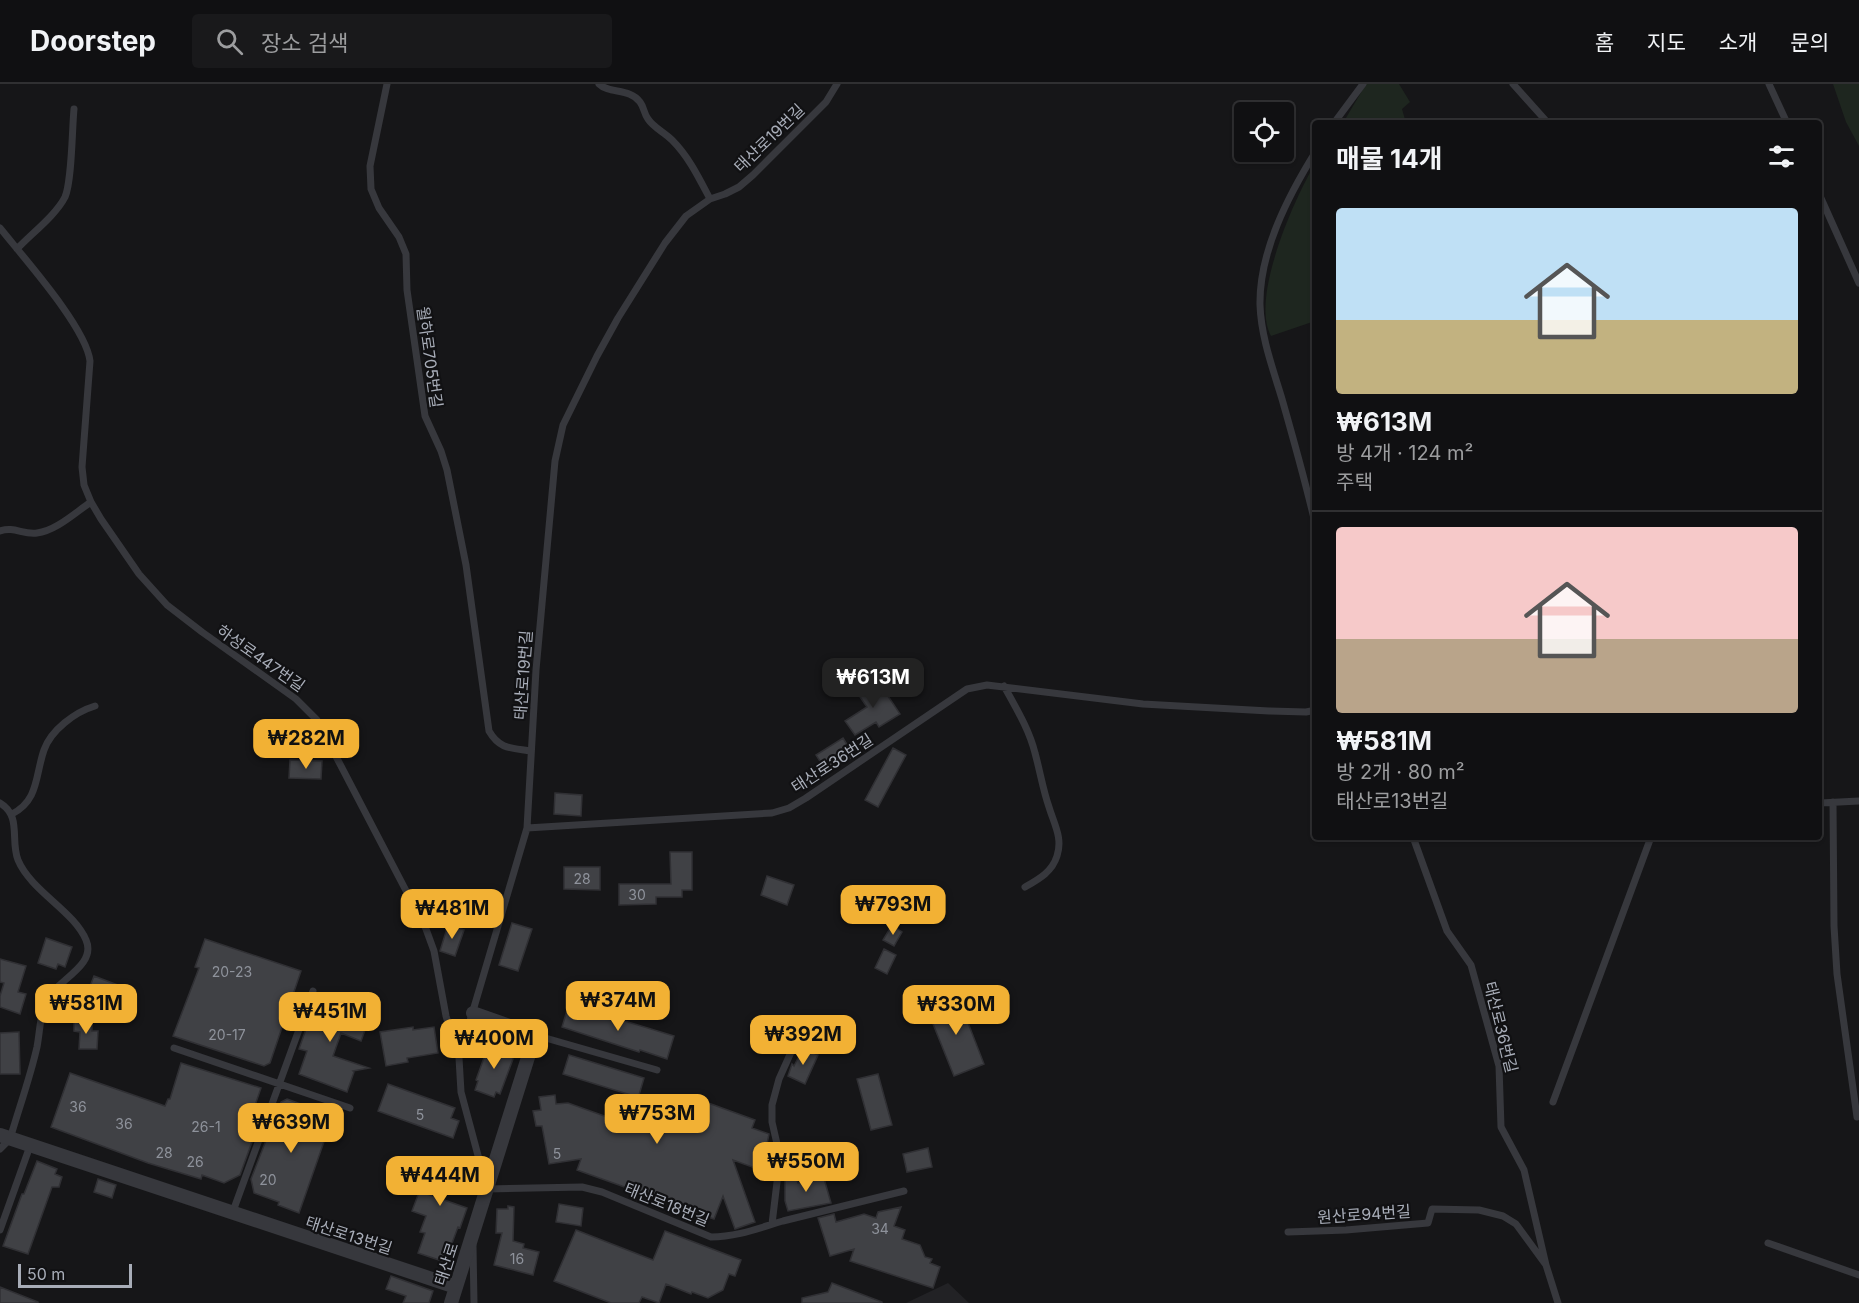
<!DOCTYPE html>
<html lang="ko">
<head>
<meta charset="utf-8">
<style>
	:root { --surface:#101012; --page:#19191b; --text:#f1f3f6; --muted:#9c9d9f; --line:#303032; --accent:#f2b134 }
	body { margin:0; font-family:Inter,"Noto Sans KR",sans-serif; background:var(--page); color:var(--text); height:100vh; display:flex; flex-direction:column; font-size:22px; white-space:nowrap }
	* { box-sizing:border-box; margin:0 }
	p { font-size:20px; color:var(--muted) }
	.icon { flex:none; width:33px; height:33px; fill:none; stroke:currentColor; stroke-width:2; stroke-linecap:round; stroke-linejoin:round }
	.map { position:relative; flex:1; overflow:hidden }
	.side { position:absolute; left:1312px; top:36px; width:510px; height:720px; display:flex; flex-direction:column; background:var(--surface); border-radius:6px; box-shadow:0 2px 4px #0004,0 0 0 2px var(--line) }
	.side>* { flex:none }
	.tools { position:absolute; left:1234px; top:18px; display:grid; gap:12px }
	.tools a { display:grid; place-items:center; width:60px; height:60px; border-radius:6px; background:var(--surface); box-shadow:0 2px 4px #0004,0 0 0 2px var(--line); font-size:30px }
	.scale { position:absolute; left:18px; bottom:15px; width:114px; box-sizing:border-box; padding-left:6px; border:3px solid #a8adb8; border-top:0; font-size:16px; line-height:21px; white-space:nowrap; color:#a8adb8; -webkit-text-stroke:4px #111113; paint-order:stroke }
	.price { position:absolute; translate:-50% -51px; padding:0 14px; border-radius:12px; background:var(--accent); color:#111; font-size:20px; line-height:39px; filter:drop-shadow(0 2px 3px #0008) }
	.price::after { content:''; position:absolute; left:50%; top:36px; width:18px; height:14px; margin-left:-9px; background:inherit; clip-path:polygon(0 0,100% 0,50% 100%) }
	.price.selected { background:#222; color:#fff }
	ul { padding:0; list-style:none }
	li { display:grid; align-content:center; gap:12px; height:318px; padding:0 24px }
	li+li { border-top:2px solid var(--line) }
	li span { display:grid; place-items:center; height:186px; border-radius:6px; color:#555 }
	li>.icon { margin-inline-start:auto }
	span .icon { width:108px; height:108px; fill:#fffc; stroke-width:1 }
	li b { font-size:26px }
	h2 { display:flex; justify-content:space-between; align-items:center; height:72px; padding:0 24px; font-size:26px }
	header { display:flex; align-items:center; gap:36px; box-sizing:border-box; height:84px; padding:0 30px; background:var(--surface); border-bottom:2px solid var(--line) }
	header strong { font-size:28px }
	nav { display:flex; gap:33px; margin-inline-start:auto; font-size:21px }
	.search { width:420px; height:54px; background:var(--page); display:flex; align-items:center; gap:15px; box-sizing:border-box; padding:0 21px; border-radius:6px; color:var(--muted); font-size:22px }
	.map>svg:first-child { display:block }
	.built { fill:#222225 }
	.green { fill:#1e261f }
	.building { fill:#404145; stroke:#303034; stroke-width:1.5 }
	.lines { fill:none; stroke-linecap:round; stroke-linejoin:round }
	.lane { stroke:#37383d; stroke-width:7 }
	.street { stroke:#37383d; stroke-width:14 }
	.labels { text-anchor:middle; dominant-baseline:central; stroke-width:4.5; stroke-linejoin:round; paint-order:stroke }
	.number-label { font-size:14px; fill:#8e929b }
	.street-label { font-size:16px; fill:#a8adb8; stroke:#111113 }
</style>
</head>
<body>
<header>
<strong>Doorstep</strong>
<div class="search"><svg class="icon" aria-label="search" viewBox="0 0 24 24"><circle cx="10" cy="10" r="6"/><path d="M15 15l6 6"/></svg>장소 검색</div>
<nav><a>홈</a><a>지도</a><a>소개</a><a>문의</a></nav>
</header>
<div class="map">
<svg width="1859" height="1219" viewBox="0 0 1859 1219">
	<rect width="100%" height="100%" fill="#161618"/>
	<!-- built -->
	<path class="built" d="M948,1199L969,1219H906Z"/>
	<!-- green -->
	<path class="green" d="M1366,0H1399L1410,18L1402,25L1406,39H1343Z
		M1833,0H1859V62L1846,38Z
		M1315,80V237L1271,252C1250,214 1294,115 1315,80Z"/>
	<!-- building -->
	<path class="building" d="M878,597L900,630L879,643L876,638L855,651L845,637L867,623L858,610Z
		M843,654L854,672L827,688L816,671Z
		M893,664L906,671L878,723L865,716Z
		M290,676L322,677L321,695L289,694Z
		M555,709L582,711L581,732L554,730Z
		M670,768H692V806H682V813H656V820L619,821V800H671Z
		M564,783H600V806L564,805Z
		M767,792L794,801L787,821L761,811Z
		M512,839L532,845L518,887L499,881Z
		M448,841L464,846L455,872L440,867Z
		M892,841L902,848L894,862L883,856Z
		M46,854L72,863L65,883L58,880L56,885L38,879Z
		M205,855L301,887L270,979L264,982L173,952L199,884L195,883Z
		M884,865L896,871L887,890L875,884Z
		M0,875L26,882L18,908L26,910L20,930L0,923V912L4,899L0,898Z
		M94,892L123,903L115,923L86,913Z
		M318,911L355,924L353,928L363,931L361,935L368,938L361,957L341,949L333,972L369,984L353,987L354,988L347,1008L299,990L307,967L299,965Z
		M958,913L984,980L954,992L927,925Z
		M569,920L674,952L667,975L640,966L639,968L562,943Z
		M74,936L92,937V947H98L97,965H79L80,948L74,947Z
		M413,943V946L434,943L438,969L407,974L408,978L386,982L380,948Z
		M19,948L20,990H0V949Z
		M490,957L506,963L513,975L500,1010L496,1008L494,1013L475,1006L478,997L476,996Z
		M803,964L818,971L805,1000L788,992L792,980L794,982Z
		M569,971L644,994L639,1011L683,1028L689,1012L755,1036L752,1044L769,1050L767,1060L772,1062L773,1068L766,1088L733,1076L755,1138L735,1145L723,1112L714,1135L577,1086L581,1075L549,1080L542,1042H536L533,1027L541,1026L539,1013L555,1011L556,1020L568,1019L624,1039L634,1012L563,990Z
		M181,979L261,1004L251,1033L260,1036L240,1091L224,1099L202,1091L201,1095L148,1079L51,1043L70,989L165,1022L168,1015H170Z
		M878,990L892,1041L871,1046L857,995Z
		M388,1000L455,1024L451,1034L459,1037L453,1054L378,1027Z
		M287,1015L333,1032L299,1129L278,1121L279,1118L254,1109L251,1095L281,1018Z
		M928,1064L932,1083L907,1088L903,1070Z
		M463,1074L470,1100L430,1111L467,1124L460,1144L458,1143L445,1178L418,1169L425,1149L420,1148L426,1132L412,1127L421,1103L412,1099L417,1086Z
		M37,1077L57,1085L55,1090L62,1093L59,1103H52L28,1170L3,1162L22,1110H24Z
		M823,1091L831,1119L788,1127L785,1117V1095L796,1092L798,1099Z
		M98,1095L116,1101L112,1114L94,1108Z
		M559,1120L583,1124L581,1142L556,1138Z
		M508,1122L514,1123L513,1157L524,1160L523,1164L539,1168L533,1191L494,1181L502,1149H496L497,1125H508Z
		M901,1123L894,1142L905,1146L902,1155L920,1161L925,1173L932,1175L930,1179L940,1183L933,1204L850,1177L854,1165L830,1172L818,1134L834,1130L836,1138L864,1130L876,1134L878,1128Z
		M576,1146L653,1176L665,1147L741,1176L735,1192L729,1190L723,1206L708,1214L692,1208L691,1210L666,1200L659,1219L642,1213L639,1219H611L554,1197Z
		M391,1192L433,1207L429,1219H403L406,1212L386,1205Z
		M832,1199L882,1218V1219H802V1214L828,1208Z
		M0,1203L38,1218V1219H0Z"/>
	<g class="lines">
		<!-- lane -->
		<path class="lane" d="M387,0L370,82L371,105L379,124L399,153L406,170L407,206L425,332L441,367L447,386L466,481L489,647C500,666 512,664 531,667
			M599,0C609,10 630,4 640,18C644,23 644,30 648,35C654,44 664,48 672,56C689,73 699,94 710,115
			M837,0L826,18L753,91L739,103L725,110L710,115L686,132L665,159L618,234L597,272L563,341L555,377L536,586L527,744L459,974L461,1008L487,1105L582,1103L602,1108L711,1153C737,1153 759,1144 783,1137C823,1127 864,1117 904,1107
			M1513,0L1548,39
			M1769,0L1787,39
			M1334,39L1363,0
			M1316,67C1288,112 1259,168 1260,221C1261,253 1273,285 1282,315C1294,357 1306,400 1316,443
			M1820,112L1859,199
			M0,144C23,173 86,243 90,277L82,383L84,401L91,418L101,435L139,490L167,521L202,548L296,615L317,636L426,845L434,867L446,932L458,972
			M17,165C31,150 56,131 65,113C72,97 72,45 74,25
			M0,447C14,442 23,451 37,449C56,447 76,428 91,418
			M1004,602C1016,624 1029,645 1035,669C1040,687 1043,706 1049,723C1054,740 1063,754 1057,772C1052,788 1039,795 1025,803
			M1833,718L1834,842L1837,890L1857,1033
			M0,719C22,732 10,756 18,776C31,807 74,827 86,856C97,881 58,896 48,914C40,928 40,947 37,963C30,994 19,1024 10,1055L0,1065
			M1820,719L1859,717
			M12,730C39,716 35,692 44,666C51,646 75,628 95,622
			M527,744L772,729L789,724L806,714L967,605L987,601L1143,620L1269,627L1306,628L1316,626
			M1413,753L1447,847L1471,881L1499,982L1501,1043L1524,1086L1546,1181
			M535,951L657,986
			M174,964L350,1024
			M1553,1018L1651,753
			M232,1130L313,907
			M772,1140L780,1073L772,1038V1021L779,995L796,957
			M0,1146L30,1062
			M1288,1148L1346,1146L1428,1139L1432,1125L1479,1126L1503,1132L1516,1140L1546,1181L1558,1219
			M1768,1159L1859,1191
			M473,1162L474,1219"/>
		<!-- street -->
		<path class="street" d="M0,1051L456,1203
			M451,1219L535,951L473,929"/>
	</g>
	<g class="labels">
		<!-- number labels -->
		<g class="number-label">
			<text x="582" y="794">28</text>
			<text x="637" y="810">30</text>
			<text x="232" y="887">20-23</text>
			<text x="227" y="950">20-17</text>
			<text x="78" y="1022">36</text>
			<text x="420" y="1030">5</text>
			<text x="124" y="1039">36</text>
			<text x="206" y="1042">26-1</text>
			<text x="164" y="1068">28</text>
			<text x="557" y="1069">5</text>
			<text x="195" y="1077">26</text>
			<text x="268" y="1095">20</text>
			<text x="880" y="1144">34</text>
			<text x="517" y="1174">16</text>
		</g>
		<!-- street labels -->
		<g class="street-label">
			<text transform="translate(769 54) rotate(-44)">태산로19번길</text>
			<text transform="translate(430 273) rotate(82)">월하로705번길</text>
			<text transform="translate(261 574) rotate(35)">하성로447번길</text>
			<text transform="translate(523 591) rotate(-86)">태산로19번길</text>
			<text transform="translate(832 679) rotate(-33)">태산로36번길</text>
			<text transform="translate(1501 943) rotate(76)">태산로36번길</text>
			<text transform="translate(667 1120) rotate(22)">태산로18번길</text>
			<text transform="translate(1364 1130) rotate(-4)">원산로94번길</text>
			<text transform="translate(349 1151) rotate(18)">태산로13번길</text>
			<text transform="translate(446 1180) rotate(-72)">태산로</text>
		</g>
	</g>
</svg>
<div class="tools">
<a><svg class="icon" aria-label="locate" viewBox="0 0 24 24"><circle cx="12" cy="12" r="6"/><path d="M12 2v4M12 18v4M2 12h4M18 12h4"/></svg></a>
</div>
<div class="scale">50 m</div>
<b class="price selected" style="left:873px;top:625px">₩613M</b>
<b class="price" style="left:306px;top:686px">₩282M</b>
<b class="price" style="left:893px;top:852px">₩793M</b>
<b class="price" style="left:452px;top:856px">₩481M</b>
<b class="price" style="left:618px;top:948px">₩374M</b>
<b class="price" style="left:86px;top:951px">₩581M</b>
<b class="price" style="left:956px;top:952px">₩330M</b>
<b class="price" style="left:330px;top:959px">₩451M</b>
<b class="price" style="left:803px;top:982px">₩392M</b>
<b class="price" style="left:494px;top:986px">₩400M</b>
<b class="price" style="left:657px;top:1061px">₩753M</b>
<b class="price" style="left:291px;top:1070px">₩639M</b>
<b class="price" style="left:806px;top:1109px">₩550M</b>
<b class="price" style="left:440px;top:1123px">₩444M</b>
<section class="side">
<h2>매물 14개<svg class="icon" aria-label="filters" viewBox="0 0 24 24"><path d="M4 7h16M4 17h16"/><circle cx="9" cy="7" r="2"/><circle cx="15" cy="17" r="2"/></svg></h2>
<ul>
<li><span style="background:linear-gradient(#bfe0f5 60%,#c2b280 0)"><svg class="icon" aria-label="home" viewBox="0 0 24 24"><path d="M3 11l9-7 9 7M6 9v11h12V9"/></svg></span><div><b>₩613M</b><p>방 4개 · 124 m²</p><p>주택</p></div></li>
<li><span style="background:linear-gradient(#f6c9c9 60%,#b9a48a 0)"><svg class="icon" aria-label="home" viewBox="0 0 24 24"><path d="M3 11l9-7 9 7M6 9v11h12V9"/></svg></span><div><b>₩581M</b><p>방 2개 · 80 m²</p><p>태산로13번길</p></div></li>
</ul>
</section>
</div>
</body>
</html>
